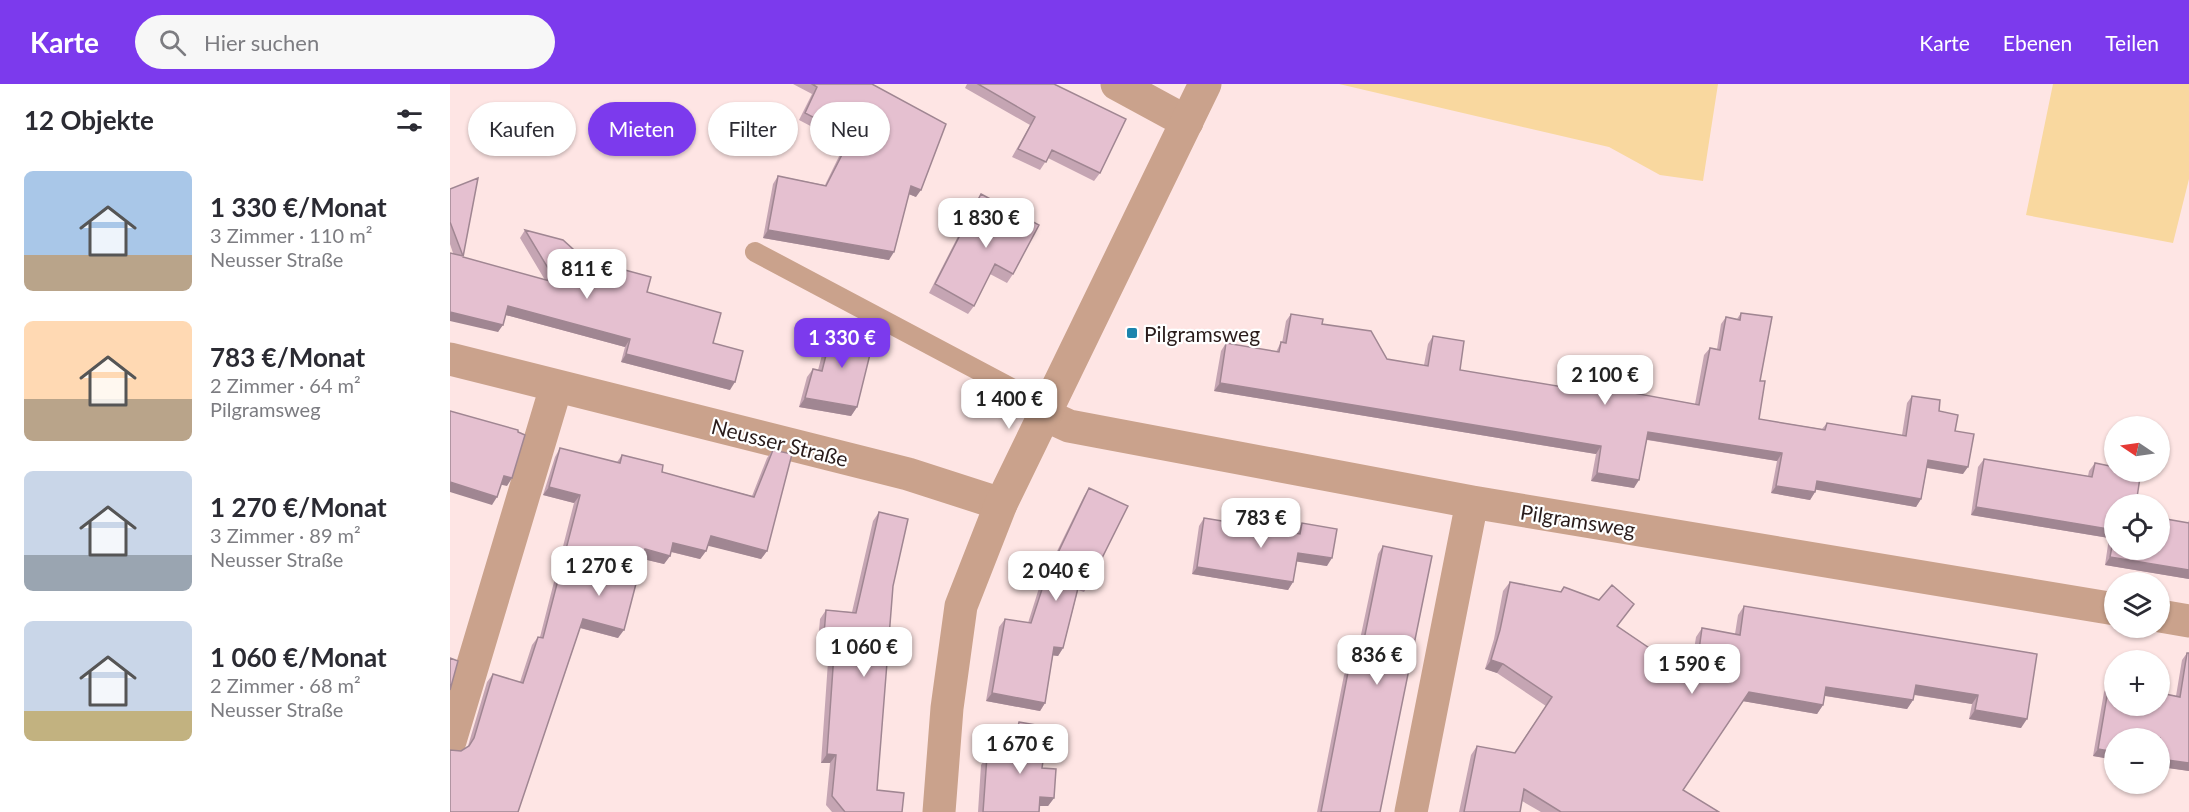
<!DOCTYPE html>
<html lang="de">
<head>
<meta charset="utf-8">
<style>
	:root { --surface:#fff; --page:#f7f7f7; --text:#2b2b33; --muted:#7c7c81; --accent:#7c3aed }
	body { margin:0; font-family:Lato,sans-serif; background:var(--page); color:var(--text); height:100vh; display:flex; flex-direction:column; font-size:22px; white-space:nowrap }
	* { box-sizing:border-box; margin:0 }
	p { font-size:20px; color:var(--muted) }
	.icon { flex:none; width:33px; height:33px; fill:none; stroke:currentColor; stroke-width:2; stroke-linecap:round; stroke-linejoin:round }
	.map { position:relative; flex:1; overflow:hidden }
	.drawer { display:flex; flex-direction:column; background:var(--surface); width:450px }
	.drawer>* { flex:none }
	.guide { position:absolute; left:18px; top:18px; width:570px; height:54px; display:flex; gap:12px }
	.needle { width:39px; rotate:283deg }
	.buttons { position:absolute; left:1654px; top:332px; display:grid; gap:12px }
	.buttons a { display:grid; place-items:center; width:66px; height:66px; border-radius:50%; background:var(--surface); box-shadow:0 2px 4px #0004; font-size:30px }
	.price { position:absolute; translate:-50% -51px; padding:0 14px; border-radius:12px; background:#fff; color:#222; font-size:20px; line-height:39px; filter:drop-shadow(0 2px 3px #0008) }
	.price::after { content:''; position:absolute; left:50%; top:36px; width:18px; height:14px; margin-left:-9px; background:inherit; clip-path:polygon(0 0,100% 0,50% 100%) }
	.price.current { background:var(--accent); color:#fff }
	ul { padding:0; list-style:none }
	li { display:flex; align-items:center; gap:18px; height:150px; padding:0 24px }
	li span { display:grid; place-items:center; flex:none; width:168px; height:120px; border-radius:9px; color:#555 }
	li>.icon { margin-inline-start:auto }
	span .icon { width:72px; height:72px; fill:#fffc; stroke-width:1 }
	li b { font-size:26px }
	h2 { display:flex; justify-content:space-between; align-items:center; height:72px; padding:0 24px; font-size:26px }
	.pill { padding:0 21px; border-radius:27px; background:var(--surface); box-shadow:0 2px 4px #0004; font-size:21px; line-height:54px }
	.pill.current { background:var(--accent); color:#fff }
	header { display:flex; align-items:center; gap:36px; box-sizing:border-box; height:84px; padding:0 30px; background:var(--accent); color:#fff }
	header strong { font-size:28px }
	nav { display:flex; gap:33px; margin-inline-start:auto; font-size:21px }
	.search { width:420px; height:54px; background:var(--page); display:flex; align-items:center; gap:15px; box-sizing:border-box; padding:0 21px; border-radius:33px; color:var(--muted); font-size:22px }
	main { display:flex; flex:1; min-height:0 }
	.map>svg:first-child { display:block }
	.green { fill:#f9d89f }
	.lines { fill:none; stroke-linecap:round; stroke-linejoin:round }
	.service { stroke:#caa28c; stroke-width:20 }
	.minor { stroke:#caa28c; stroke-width:33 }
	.tertiary { stroke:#caa28c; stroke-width:33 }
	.wall { fill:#c5a5b3 }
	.shaded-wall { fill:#a08692 }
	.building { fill:#e5c0d0; stroke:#a08692; stroke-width:1.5 }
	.poi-dot { fill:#1b84ad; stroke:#fff; stroke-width:2 }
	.labels { text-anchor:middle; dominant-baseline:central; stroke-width:4.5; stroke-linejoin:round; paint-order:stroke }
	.poi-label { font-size:21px; fill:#2a1c1b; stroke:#fff; text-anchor:start }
	.street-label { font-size:21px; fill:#2a1c1b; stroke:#fff }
</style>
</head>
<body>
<header>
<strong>Karte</strong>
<div class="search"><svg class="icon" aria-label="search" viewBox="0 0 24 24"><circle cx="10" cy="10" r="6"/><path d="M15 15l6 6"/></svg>Hier suchen</div>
<nav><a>Karte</a><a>Ebenen</a><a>Teilen</a></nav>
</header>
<main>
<section class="drawer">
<h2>12 Objekte<svg class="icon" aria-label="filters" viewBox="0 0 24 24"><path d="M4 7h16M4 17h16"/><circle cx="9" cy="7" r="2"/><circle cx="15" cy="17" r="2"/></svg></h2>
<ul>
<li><span style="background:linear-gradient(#a9c7e8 70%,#b9a48a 0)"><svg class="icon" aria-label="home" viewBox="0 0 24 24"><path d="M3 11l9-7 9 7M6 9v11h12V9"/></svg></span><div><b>1 330 €/Monat</b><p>3 Zimmer · 110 m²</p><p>Neusser Straße</p></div></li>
<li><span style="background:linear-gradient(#ffd9b3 65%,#b9a48a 0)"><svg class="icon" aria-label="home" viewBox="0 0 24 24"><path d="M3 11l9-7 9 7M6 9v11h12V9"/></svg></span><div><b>783 €/Monat</b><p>2 Zimmer · 64 m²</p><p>Pilgramsweg</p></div></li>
<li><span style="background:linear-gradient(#c9d6e8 70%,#9aa5b1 0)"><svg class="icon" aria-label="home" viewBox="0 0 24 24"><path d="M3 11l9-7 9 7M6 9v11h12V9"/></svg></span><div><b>1 270 €/Monat</b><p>3 Zimmer · 89 m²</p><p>Neusser Straße</p></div></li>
<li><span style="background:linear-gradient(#c9d6e8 75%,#c2b280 0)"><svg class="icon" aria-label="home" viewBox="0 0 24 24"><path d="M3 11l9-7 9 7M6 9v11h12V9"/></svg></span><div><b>1 060 €/Monat</b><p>2 Zimmer · 68 m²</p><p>Neusser Straße</p></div></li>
</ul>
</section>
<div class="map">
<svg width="1739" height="728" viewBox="0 0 1739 728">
	<rect width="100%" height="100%" fill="#fee5e4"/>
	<!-- green -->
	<path class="green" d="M889,0H1268L1253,97L1210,91L1159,63Z
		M1603,0H1739V95L1723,159L1576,131Z"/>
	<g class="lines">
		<!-- service -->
		<path class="service" d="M305,168L565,306L595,331"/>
		<!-- minor -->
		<path class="minor" d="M667,0L737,38
			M0,275L458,390L551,420
			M595,331L619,342L1022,418L1665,525
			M1710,532L1739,537
			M0,657L106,303
			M961,728L1022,418"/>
		<!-- tertiary -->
		<path class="tertiary" d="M489,728L497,624L511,522L551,420L755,0"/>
	</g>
	<!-- wall -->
	<path class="wall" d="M343,0H422L466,113L459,110L439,176L313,154L323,100L328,92L375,101L395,60L349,36L362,10Z
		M517,0H604L650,89L644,97L598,74L590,86L562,73L580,41L515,4Z
		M0,105L13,173L95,196L70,154L75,146L134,175L197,208L263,259L280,306L171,278L175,263L56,231L48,248L3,169L0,160Z
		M531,110L563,190L557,199L540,190L524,222L518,230L479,209L525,119Z
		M1291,229L1310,297L1309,335L1372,345L1377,339L1452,351L1457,319L1462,312L1489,327L1505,347L1513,390L1477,384L1471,415L1466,423L1366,405L1365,408L1360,416L1321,409L1327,377L1197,356L1184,404L1141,397L1146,370L764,307L771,267L776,259L826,268L831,258L832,259L836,237L841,230L872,240L937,275L974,281L978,260L983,252L1010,286L1115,304L1116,298L1122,290L1156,304L1245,320L1254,271L1260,264L1267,265L1271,240L1276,233L1287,235Z
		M383,243L407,323L401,332L349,323L357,293L363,285L368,286L377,252Z
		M110,364L167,378L172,371L212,388L302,412L317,374L323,366L317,467L311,475L258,461L256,467L250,475L221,468L220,472L214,480L193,475L168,554L130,544L68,728L1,667H11L18,662L37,598L43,590L70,598L82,561L88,553H90L124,419L93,411L105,373Z
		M1534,375L1638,392L1639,387L1645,379L1665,383V465L1738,439L1739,436V495L1655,481L1659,454L1521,431L1528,383Z
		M639,404V500L634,508L628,506L613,564L608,572L603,571L595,619L590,627L536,617L549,543L555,535L578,539L589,504L634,412Z
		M429,428L443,502L427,706L452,728H382L376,721L380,679H371L379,563L368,559L370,535L376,526L402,528L423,437Z
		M754,434L846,449V447L852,439L877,482L847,477L843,498L838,506L742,490L749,442Z
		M933,462L930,728H867L894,591L899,583L904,584L928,470Z
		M1060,498L1110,508L1114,503L1149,516L1184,520L1167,542L1240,592L1246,553L1252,544L1285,550L1288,531L1294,522L1587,570L1571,644L1519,635L1522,620L1464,611L1463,616L1457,625L1375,612L1373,621L1367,630L1293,617L1233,706L1269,728H1091L1072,717L1070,728H1009L1021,671L1027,662L1064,669L1096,622L1047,589L1035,585L1044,555L1053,507Z
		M1737,569L1739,687L1643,672L1654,608L1659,600L1726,612L1732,576Z
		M569,638L592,684L604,714L598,722H590L589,728H528L531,681L537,672L558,674L563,647Z"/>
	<!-- shaded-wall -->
	<path class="shaded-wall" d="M461,102L471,106L466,113L456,109Z
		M318,146L444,168L439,176L313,154Z
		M58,222L180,255L175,263L52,230Z
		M0,228L53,241L48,248L0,237Z
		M176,270L285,298L280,306L171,278Z
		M770,299L1151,362L1146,370L764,307Z
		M355,314L407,323L401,332L349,323Z
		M1198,348L1332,369L1327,377L1193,355Z
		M1478,376L1518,383L1513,390L1473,383Z
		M1147,389L1189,396L1184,404L1141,397Z
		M54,392L62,394L57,402L48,400Z
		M1367,397L1471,415L1466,423L1362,405Z
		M0,398L47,413L42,421L0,408Z
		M1326,402L1365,408L1360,416L1321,409Z
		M99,403L130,411L124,419L93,411Z
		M1526,423L1665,446L1659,454L1521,431Z
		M261,452L317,467L311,475L255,461Z
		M223,459L256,467L250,475L218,467Z
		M195,465L220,472L214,480L189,474Z
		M848,469L882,474L877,482L843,477Z
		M1660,473L1739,486V495L1655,481Z
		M747,483L843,498L838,506L742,490Z
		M133,535L174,546L168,554L127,543Z
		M374,550L385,555L379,563L368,559Z
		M604,563L613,564L608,572L599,571Z
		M1041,576L1053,580L1047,589L1035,585Z
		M1466,601L1528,611L1522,620L1460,610Z
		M1376,603L1463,616L1457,625L1370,611Z
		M1299,608L1373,621L1367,630L1292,617Z
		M542,609L595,619L590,627L536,617Z
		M1525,626L1577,635L1571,644L1519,635Z
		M1648,665L1665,668V676L1643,672Z
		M377,670L386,671L380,679H371Z
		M1710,675L1739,679V687L1710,683Z
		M590,713L604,714L598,722H584Z"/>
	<!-- building -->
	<path class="building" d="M362,0H422L496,40L471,106L461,102L444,168L318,146L328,92L376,102L401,53L355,29L367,3Z
		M528,0H604L676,35L650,89L602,66L596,78L568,65L585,33Z
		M28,94L13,173L107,199L75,146L113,156L134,175L201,193L197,208L271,229L263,259L293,267L285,298L176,270L180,255L58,222L53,241L0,228V169L13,172L0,138V105Z
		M531,110L589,141L563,190L545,180L524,222L485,200Z
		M1291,229L1322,233L1310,297H1315L1309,335L1375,346L1377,339L1456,352L1462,312L1490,316L1489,327L1508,331L1505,347L1524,350L1518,383L1478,376L1471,415L1367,397L1365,408L1326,402L1332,369L1198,348L1189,396L1147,389L1151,362L770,299L776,259L829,268L831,258L836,259L841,230L873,235L872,240L921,247L937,275L978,282L983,252L1014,257L1010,286L1119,304L1122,290L1157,296L1156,304L1249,321L1260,264L1270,266L1276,233L1290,236Z
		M383,243L424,254L407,323L355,314L363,285L372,287Z
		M0,327L68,346V348L75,351L62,394L54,392L47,413L0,398Z
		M110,364L170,379L172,371L213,381L212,388L304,413L323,366L342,370L317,467L261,452L256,467L223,459L220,472L195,465L174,546L133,535L68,728H0V666L11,667L19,662L24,654L43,590L73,599L88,553L93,554L130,411L99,403Z
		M1534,375L1642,393L1645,379L1665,383V387H1691L1686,420H1665V465H1710V434L1739,439V486L1660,473L1665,446L1526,423Z
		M639,404L678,422L639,500L630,496L613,564L604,563L595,619L542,609L555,535L581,539L595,496Z
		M429,428L458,435L443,502L427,706L454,709L452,728H395L382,712L386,671L377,670L385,555L374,550L376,526L406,529Z
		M754,434L850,450L852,439L887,445L882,474L848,469L843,498L747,483Z
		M933,462L982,472L930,728H871L899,583L908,585Z
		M1060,498L1111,508L1114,503L1149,516L1162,501L1184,520L1167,542L1245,595L1252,544L1290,551L1294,522L1587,570L1577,635L1525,626L1528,611L1466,601L1463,616L1376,603L1373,621L1299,608L1233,706L1269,728H1111L1074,705L1070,728H1014L1027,662L1065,669L1102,613L1053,580L1041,576L1050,546Z
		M1737,569H1739V679L1710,675V654H1665V668L1648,665L1659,600L1665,601V621H1710V609L1730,613Z
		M0,574L8,577L0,606Z
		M569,638L598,643L592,684L606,685L604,714L590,713L589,728H533L537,672L562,674Z"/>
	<!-- markers -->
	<rect class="poi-dot" x="676" y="243" width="12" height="12" rx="3"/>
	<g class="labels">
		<!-- poi labels -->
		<g class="poi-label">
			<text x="694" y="249">Pilgramsweg</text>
		</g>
		<!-- street labels -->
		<g class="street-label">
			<text transform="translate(330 358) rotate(14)">Neusser Straße</text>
			<text transform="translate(1128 436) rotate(9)">Pilgramsweg</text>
		</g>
	</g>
</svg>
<div class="buttons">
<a><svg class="needle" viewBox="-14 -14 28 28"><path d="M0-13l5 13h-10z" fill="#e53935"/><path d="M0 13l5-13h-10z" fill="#7c7c81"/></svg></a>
<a><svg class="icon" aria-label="locate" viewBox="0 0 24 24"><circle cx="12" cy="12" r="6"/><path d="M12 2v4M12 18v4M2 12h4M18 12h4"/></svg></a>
<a><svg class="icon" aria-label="layers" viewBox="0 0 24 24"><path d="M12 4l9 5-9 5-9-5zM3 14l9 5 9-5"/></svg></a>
<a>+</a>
<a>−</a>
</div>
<b class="price" style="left:536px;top:165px">1 830 €</b>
<b class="price" style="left:137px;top:216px">811 €</b>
<b class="price current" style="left:392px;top:285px">1 330 €</b>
<b class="price" style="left:1155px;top:322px">2 100 €</b>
<b class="price" style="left:559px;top:346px">1 400 €</b>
<b class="price" style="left:811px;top:465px">783 €</b>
<b class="price" style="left:149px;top:513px">1 270 €</b>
<b class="price" style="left:606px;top:518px">2 040 €</b>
<b class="price" style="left:414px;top:594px">1 060 €</b>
<b class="price" style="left:927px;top:602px">836 €</b>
<b class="price" style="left:1242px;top:611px">1 590 €</b>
<b class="price" style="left:570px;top:691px">1 670 €</b>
<div class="guide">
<a class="pill">Kaufen</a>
<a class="pill current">Mieten</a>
<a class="pill">Filter</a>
<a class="pill">Neu</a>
</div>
</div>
</main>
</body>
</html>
